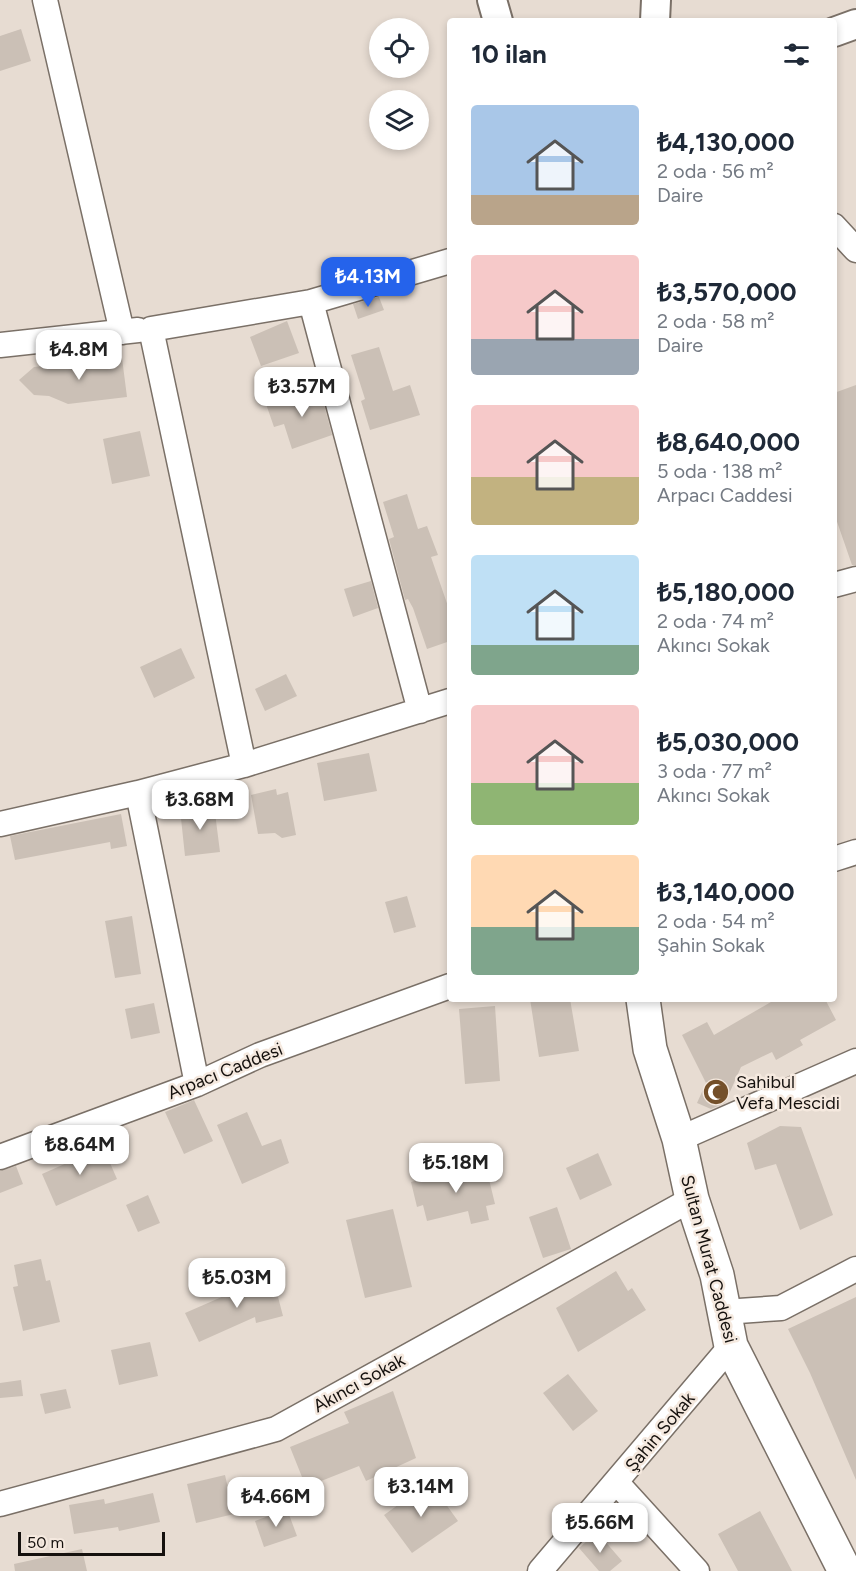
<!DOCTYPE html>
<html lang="tr">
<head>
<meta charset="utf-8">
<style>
	:root { --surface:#fff; --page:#f6f6f7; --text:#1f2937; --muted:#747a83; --accent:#2563eb }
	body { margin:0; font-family:Figtree,sans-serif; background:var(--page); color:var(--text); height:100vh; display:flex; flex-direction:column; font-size:22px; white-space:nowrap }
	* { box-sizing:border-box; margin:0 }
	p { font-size:20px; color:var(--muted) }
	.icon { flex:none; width:33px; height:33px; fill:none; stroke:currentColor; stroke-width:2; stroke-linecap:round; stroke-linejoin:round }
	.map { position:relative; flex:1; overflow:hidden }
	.sheet { position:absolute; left:447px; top:18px; width:390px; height:984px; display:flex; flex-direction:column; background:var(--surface); border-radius:6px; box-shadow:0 3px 9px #0003 }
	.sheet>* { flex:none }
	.controls { position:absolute; left:369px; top:18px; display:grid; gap:12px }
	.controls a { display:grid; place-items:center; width:60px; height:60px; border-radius:50%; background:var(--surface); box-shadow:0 3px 9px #0003; font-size:30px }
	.scale { position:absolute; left:18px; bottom:15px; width:147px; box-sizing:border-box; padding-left:6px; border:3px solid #15110e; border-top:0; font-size:16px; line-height:21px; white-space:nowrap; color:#15110e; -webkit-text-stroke:4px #f5e9df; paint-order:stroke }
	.price { position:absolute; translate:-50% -51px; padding:0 14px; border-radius:12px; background:#fff; color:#222; font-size:20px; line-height:39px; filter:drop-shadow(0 2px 3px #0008) }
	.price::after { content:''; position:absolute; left:50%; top:36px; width:18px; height:14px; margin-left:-9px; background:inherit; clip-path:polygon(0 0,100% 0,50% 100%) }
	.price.on { background:var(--accent); color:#fff }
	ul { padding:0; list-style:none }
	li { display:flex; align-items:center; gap:18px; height:150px; padding:0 24px }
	li span { display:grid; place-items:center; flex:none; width:168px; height:120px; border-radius:6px; color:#555 }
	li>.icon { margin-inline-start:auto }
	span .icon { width:72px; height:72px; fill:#fffc; stroke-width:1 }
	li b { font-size:26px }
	h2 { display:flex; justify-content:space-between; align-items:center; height:72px; padding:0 24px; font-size:26px }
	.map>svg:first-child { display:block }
	.building { fill:#cbc0b6 }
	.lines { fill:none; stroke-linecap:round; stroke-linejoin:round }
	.minor-casing { stroke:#7a7067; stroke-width:27 }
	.tertiary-casing { stroke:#7a7067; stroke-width:32 }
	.secondary-casing { stroke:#7a7067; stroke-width:36 }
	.minor { stroke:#fff; stroke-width:24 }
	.tertiary { stroke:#fff; stroke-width:28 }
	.secondary { stroke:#fff; stroke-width:33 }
	.labels { text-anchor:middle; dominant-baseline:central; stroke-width:5; stroke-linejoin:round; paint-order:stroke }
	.street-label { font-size:18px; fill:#15110e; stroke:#f5e9df }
	.poi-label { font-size:18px; fill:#15110e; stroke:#f5e9df; text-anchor:start }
</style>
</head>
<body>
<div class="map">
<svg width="856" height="1571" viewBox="0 0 856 1571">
	<rect width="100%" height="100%" fill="#e7dcd2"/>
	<!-- building -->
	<path class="building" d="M21,29L31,61L0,71V36Z
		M379,297L384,310L358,319L353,304Z
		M287,321L299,353L261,366L250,337Z
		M379,347L393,391L410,385L420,415L370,430L361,401L365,399L351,355Z
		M122,358L127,397L68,404L49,396L34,395L19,380L34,367Z
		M856,385V565H852L834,513V393Z
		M320,389L332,435L292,449L284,424L274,427L266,404L281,399L282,402Z
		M140,431L150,476L112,484L103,439Z
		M407,494L418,529L427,526L438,555L431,557L450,612V641L427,649L413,608L408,599L405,600L389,539L394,537L383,502Z
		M371,581L378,608L353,617L344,589Z
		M181,648L195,678L154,698L140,667Z
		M286,674L297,696L265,711L255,689Z
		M369,753L377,791L324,801L317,763Z
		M276,789L277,795L288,792L296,835L282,838L275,833L258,834L251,795Z
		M214,805L220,852L185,856L180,809Z
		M121,814L127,846L111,849L110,842L15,860L10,836Z
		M407,896L416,927L394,933L385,902Z
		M132,916L141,974L115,978L105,921Z
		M530,999H570L579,1051L539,1057Z
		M776,999H825L836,1020L800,1040L803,1045L776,1060L772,1052L741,1067L725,1103L711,1109L697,1103L706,1083L682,1035L707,1022L714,1035Z
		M154,1003L160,1033L131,1039L125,1009Z
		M495,1006L500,1081L465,1084L459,1009Z
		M194,1100L213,1141L184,1154L165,1112Z
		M247,1112L262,1146L281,1139L289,1163L242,1184L217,1125Z
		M780,1126L801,1127L833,1215L800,1230L776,1164L755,1170L747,1143Z
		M103,1147L117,1179L56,1206L42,1174Z
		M598,1153L612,1185L580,1200L566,1168Z
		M485,1163L495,1204L486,1206L489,1220L471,1224L468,1211L427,1221L423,1205L417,1207L411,1182Z
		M16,1166L23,1184L0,1193V1171Z
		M148,1195L160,1223L138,1232L126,1205Z
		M557,1207L571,1249L543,1258L529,1217Z
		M393,1209L412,1287L365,1298L346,1220Z
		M41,1259L46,1281L50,1280L60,1322L23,1331L13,1287L18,1286L14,1265Z
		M616,1271L628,1291L632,1288L646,1310L578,1352L556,1308Z
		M272,1274L283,1316L256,1323L255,1317L199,1342L185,1313L247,1286L246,1281Z
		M856,1297V1480L810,1373L788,1329Z
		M150,1342L158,1376L119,1385L111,1350Z
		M568,1374L598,1411L573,1431L543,1393Z
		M21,1380L23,1396L0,1398V1383Z
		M66,1389L71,1408L45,1414L40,1394Z
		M393,1391L416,1458L366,1481L359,1466L306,1487L290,1447L349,1423L344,1412Z
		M225,1475L234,1514L196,1523L187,1484Z
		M430,1482L458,1521L412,1553L384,1515Z
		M153,1493L160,1522L119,1531L118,1527L74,1534L69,1505L104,1499L105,1504Z
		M287,1509L297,1536L264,1547L255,1521Z
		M760,1511L792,1571H738L718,1534Z
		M597,1532L622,1561L610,1571H599L579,1548Z
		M82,1549L87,1571H15L14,1564Z"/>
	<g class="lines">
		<!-- minor casing -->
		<g class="minor-casing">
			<path id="minor" d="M45,0L122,332
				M834,226L856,250
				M311,302L151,329L244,765L450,701
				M0,345L138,330
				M834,585L856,579
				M420,711L311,302L450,261
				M0,824L138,793
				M834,859L856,852
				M197,1084L138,793L244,765
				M679,1139L856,1061
				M0,1157L197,1084L260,1055L450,986
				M724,1312L781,1308L856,1269
				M617,1483L697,1571
				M0,1504L276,1429L692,1199
				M540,1571L731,1346"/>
		</g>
		<!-- tertiary casing -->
		<g class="tertiary-casing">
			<path id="tertiary" d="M492,0L498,21
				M655,21L656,0
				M834,32L856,24"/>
		</g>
		<!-- secondary casing -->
		<g class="secondary-casing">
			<path id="secondary" d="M643,999L650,1049L679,1139L692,1199L717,1275L731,1346L845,1571"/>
		</g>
		<!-- minor -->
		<use href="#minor" class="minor"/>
		<!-- tertiary -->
		<use href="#tertiary" class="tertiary"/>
		<!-- secondary -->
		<use href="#secondary" class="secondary"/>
	</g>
	<!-- icons -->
	<defs>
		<g id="mosque-disc" transform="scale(1.35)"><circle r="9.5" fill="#74502a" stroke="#f5e9df"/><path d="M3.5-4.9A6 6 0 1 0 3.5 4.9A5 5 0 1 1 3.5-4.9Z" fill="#fff"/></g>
	</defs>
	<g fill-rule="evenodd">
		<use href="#mosque-disc" x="716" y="1092"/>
	</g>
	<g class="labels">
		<!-- street labels -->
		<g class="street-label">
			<text transform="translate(225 1071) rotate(-22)">Arpacı Caddesi</text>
			<text transform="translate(709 1259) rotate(75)">Sultan Murat Caddesi</text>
			<text transform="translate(359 1383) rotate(-29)">Akıncı Sokak</text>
			<text transform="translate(660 1432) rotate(-50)">Şahin Sokak</text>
		</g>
		<!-- poi labels -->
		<g class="poi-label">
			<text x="736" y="1082">Sahibul<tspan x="736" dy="21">Vefa Mescidi</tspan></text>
		</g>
	</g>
</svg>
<div class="controls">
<a><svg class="icon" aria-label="locate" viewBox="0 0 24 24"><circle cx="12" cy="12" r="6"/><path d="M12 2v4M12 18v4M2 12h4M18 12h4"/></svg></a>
<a><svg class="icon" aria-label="layers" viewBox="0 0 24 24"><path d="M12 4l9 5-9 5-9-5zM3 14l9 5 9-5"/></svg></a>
</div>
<div class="scale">50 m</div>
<b class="price on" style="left:368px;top:308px">₺4.13M</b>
<b class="price" style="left:79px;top:381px">₺4.8M</b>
<b class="price" style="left:302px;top:418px">₺3.57M</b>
<b class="price" style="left:200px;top:831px">₺3.68M</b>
<b class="price" style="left:80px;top:1176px">₺8.64M</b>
<b class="price" style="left:456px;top:1194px">₺5.18M</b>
<b class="price" style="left:237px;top:1309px">₺5.03M</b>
<b class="price" style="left:421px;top:1518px">₺3.14M</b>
<b class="price" style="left:276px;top:1528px">₺4.66M</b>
<b class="price" style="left:600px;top:1554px">₺5.66M</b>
<section class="sheet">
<h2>10 ilan<svg class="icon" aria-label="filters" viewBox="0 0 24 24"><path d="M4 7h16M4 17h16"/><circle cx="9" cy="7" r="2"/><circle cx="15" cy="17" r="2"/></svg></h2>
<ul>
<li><span style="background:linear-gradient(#a9c7e8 75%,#b9a48a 0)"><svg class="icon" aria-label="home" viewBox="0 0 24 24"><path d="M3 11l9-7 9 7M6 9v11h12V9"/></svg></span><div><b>₺4,130,000</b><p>2 oda · 56 m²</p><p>Daire</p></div></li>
<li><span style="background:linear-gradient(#f6c9c9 70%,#9aa5b1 0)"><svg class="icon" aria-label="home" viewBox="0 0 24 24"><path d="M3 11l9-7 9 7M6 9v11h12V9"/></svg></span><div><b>₺3,570,000</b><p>2 oda · 58 m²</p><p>Daire</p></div></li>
<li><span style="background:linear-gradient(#f6c9c9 60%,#c2b280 0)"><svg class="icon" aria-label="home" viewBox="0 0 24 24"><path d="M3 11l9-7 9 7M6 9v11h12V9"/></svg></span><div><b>₺8,640,000</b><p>5 oda · 138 m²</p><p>Arpacı Caddesi</p></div></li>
<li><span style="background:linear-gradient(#bfe0f5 75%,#7fa58c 0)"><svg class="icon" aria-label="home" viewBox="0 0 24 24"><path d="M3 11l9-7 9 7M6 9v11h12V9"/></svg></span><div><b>₺5,180,000</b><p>2 oda · 74 m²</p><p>Akıncı Sokak</p></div></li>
<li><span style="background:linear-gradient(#f6c9c9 65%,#8fb573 0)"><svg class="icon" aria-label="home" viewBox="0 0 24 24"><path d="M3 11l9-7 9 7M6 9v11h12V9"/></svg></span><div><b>₺5,030,000</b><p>3 oda · 77 m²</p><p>Akıncı Sokak</p></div></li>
<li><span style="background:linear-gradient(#ffd9b3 60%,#7fa58c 0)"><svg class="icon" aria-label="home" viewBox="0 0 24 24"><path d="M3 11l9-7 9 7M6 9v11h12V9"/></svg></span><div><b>₺3,140,000</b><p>2 oda · 54 m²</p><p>Şahin Sokak</p></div></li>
</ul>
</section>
</div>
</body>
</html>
